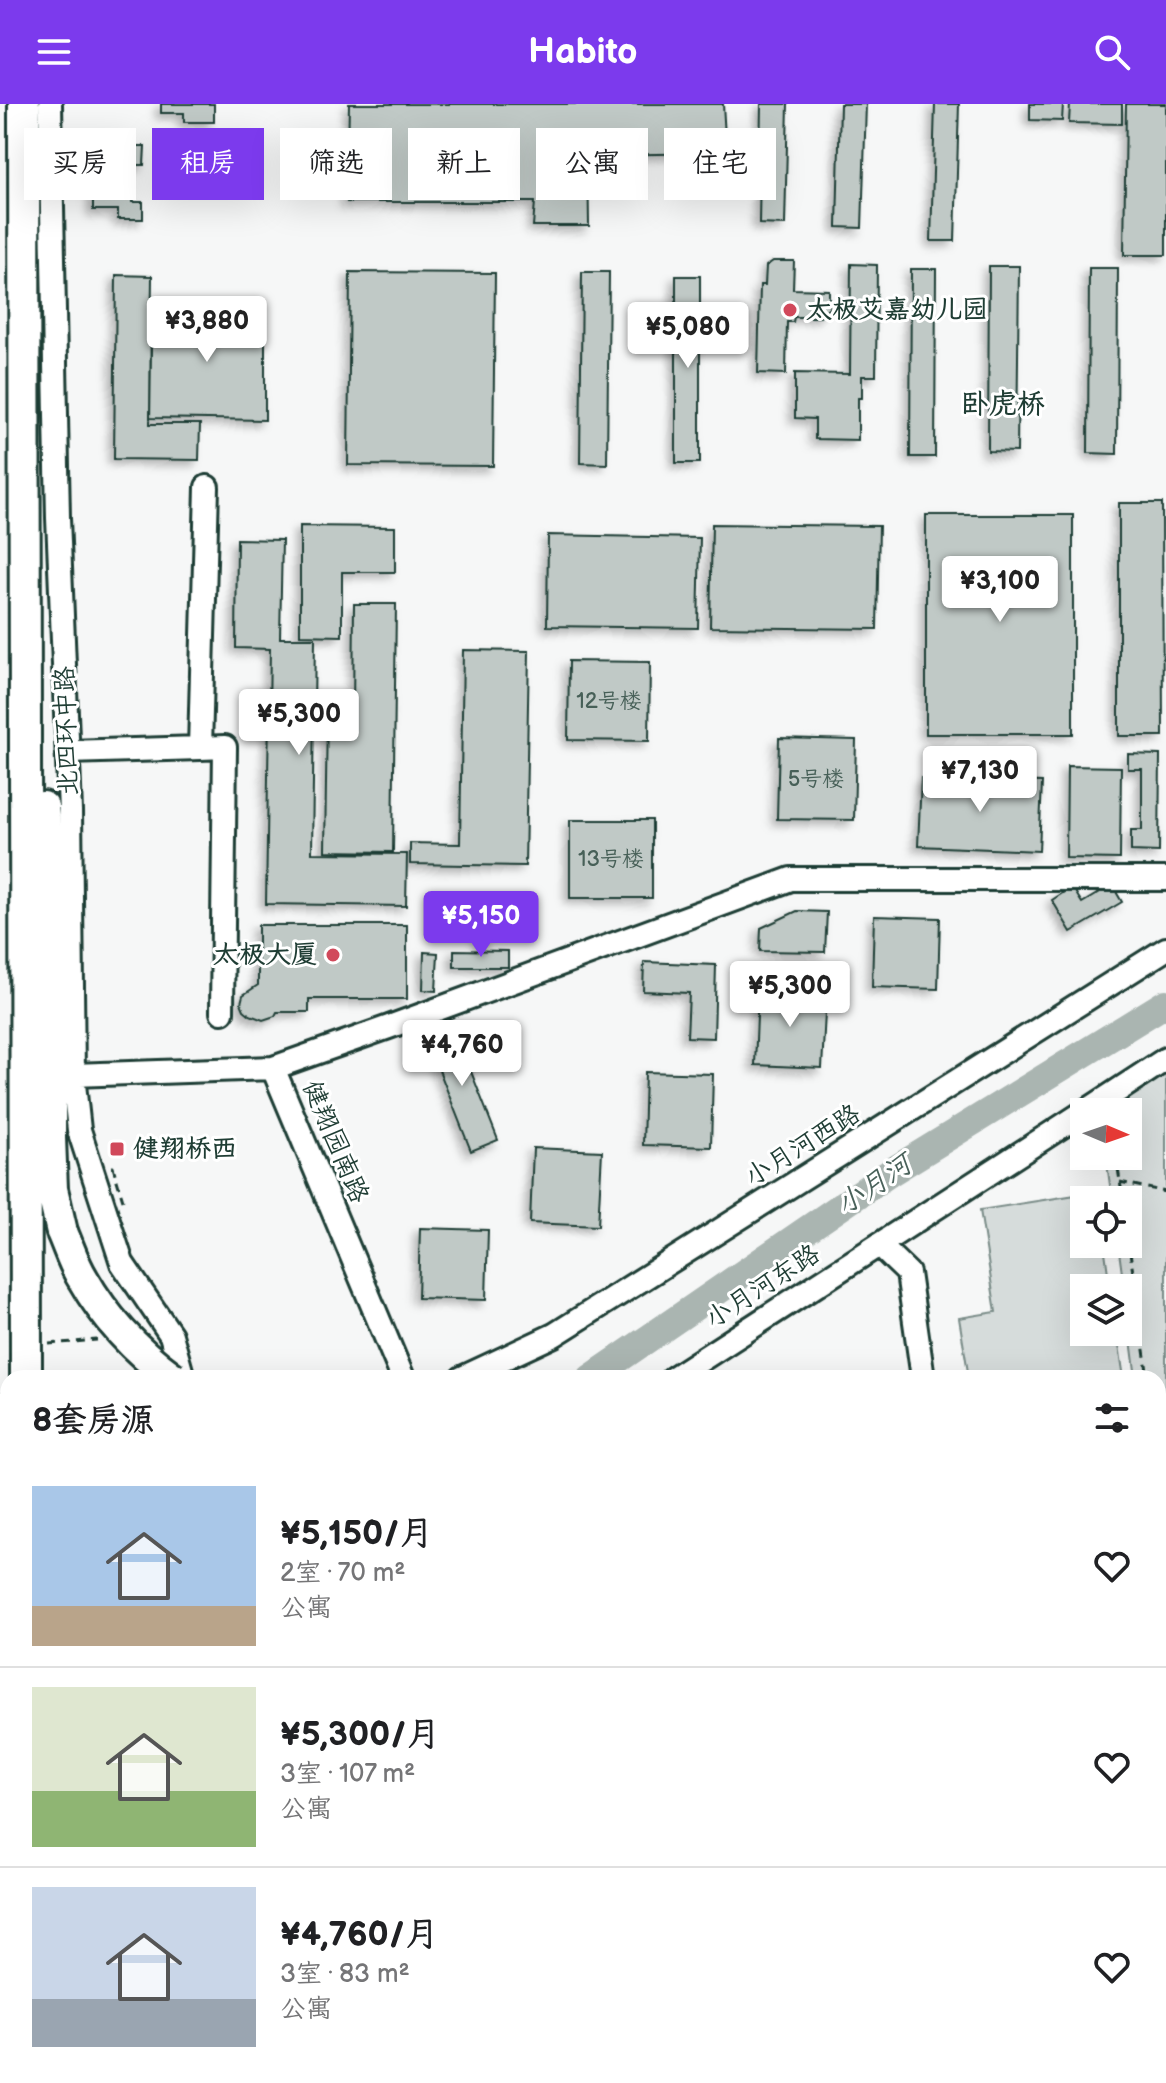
<!DOCTYPE html>
<html lang="zh">
<head>
<meta charset="utf-8">
<style>
	:root { --surface:#fff; --page:#f2f2f2; --text:#202124; --muted:#757577; --line:#e0e0e0; --accent:#7c3aed }
	body { margin:0; font-family:"Balsamiq Sans","LXGW WenKai TC",sans-serif; background:var(--page); color:var(--text); height:100vh; display:flex; flex-direction:column; font-size:30px; white-space:nowrap }
	* { box-sizing:border-box; margin:0 }
	p { font-size:26px; color:var(--muted) }
	.icon { flex:none; width:44px; height:44px; fill:none; stroke:currentColor; stroke-width:2; stroke-linecap:round; stroke-linejoin:round }
	.map { position:relative; flex:1; overflow:hidden }
	.drawer { position:absolute; left:0px; top:1266px; width:1166px; height:714px; display:flex; flex-direction:column; background:var(--surface); border-radius:24px 24px 0 0; box-shadow:0 8px 32px #0002 }
	.drawer>* { flex:none }
	.guide { position:absolute; left:24px; top:24px; width:1118px; height:72px; display:flex; gap:16px }
	.needle { width:52px; rotate:92deg }
	.controls { position:absolute; left:1070px; top:994px; display:grid; gap:16px }
	.controls a { display:grid; place-items:center; width:72px; height:72px; border-radius:0px; background:var(--surface); box-shadow:0 8px 32px #0002; font-size:40px }
	.price { position:absolute; translate:-50% -68px; padding:0 18px; border-radius:8px; background:#fff; color:#222; font-size:26px; line-height:52px; filter:drop-shadow(0 2px 4px #0008) }
	.price::after { content:''; position:absolute; left:50%; top:48px; width:24px; height:18px; margin-left:-12px; background:inherit; clip-path:polygon(0 0,100% 0,50% 100%) }
	.price.active { background:var(--accent); color:#fff }
	ul { padding:0; list-style:none }
	li { display:flex; align-items:center; gap:24px; height:200px; padding:0 32px }
	li+li { border-top:2px solid var(--line) }
	li span { display:grid; place-items:center; flex:none; width:224px; height:160px; border-radius:0px; color:#555 }
	li>.icon { margin-inline-start:auto }
	span .icon { width:96px; height:96px; fill:#fffc; stroke-width:1 }
	li b { font-size:34px }
	h2 { display:flex; justify-content:space-between; align-items:center; height:96px; padding:0 32px; font-size:34px }
	.tag { padding:0 28px; border-radius:0px; background:var(--surface); box-shadow:0 8px 32px #0002; font-size:28px; line-height:72px }
	.tag.active { background:var(--accent); color:#fff }
	header { display:flex; justify-content:space-between; align-items:center; height:104px; padding:0 32px; background:var(--accent); color:#fff; font-size:36px; font-weight:700 }
	.map>svg:first-child { display:block }
	.green { fill:#d6dcdb; stroke:#7a8c88; stroke-width:2 }
	.lines { fill:none; stroke-linecap:round; stroke-linejoin:round }
	.river { stroke:#aab5b1; stroke-width:28 }
	.building { fill:#c0c9c6; stroke:#1f3d34; stroke-width:2; filter:url(#shadow) }
	.minor-casing { stroke:#1f3d34; stroke-width:28 }
	.major-casing { stroke:#1f3d34; stroke-width:32 }
	.highway-casing { stroke:#1f3d34; stroke-width:36 }
	.path { stroke:#1f3d34; stroke-width:3; stroke-dasharray:8 6; stroke-linecap:butt }
	.minor { stroke:#fff; stroke-width:22 }
	.major { stroke:#fff; stroke-width:26 }
	.highway { stroke:#fff; stroke-width:30 }
	.highway-bridge-casing { stroke:#1f3d34; stroke-width:36; stroke-linecap:butt }
	.highway-bridge { stroke:#fff; stroke-width:30 }
	.poi-dot { fill:#d1495b; stroke:#fff; stroke-width:3 }
	.labels { text-anchor:middle; dominant-baseline:central; stroke-width:6; stroke-linejoin:round; paint-order:stroke }
	.number-label { font-size:22px; fill:#476058 }
	.poi-label { font-size:26px; font-weight:bold; fill:#1f3d34; stroke:#fff; text-anchor:start }
	.street-label { font-size:26px; fill:#1f3d34; stroke:#fff }
	.neighbourhood-label { font-size:28px; font-weight:bold; fill:#1f3d34; stroke:#fff }
	.water-label { font-size:28px; font-style:italic; fill:#49615a; stroke:#fff }
</style>
</head>
<body>
<header><svg class="icon" aria-label="menu" viewBox="0 0 24 24"><path d="M4 6h16M4 12h16M4 18h16"/></svg>Habito<svg class="icon" aria-label="search" viewBox="0 0 24 24"><circle cx="10" cy="10" r="6"/><path d="M15 15l6 6"/></svg></header>
<div class="map">
<svg width="1166" height="1979" viewBox="0 0 1166 1979">
	<defs>
		<filter id="shadow"><feDropShadow dx="-5" dy="5" stdDeviation="4" flood-color="#0004"/></filter>
	</defs>
	<rect width="100%" height="100%" fill="#f6f7f7"/>
	<filter id="ink" filterUnits="userSpaceOnUse"><feTurbulence type="fractalNoise" baseFrequency=".0125" numOctaves="2"/><feDisplacementMap in="SourceGraphic" scale="16" xChannelSelector="R" yChannelSelector="G"/><feConvolveMatrix kernelMatrix="1 2 1 2 8 2 1 2 1" color-interpolation-filters="sRGB"/></filter>
	<g filter="url(#ink)">
		<!-- green -->
		<path class="green" d="M1166,959V1417L1158,1420V1274H1136L1128,1213V1184H1124L1118,1140H1128V1096H1112L1106,1052H1128V1008H1100Z
			M1095,1088L1097,1096H1084V1140H1104L1110,1184H1084V1228H1117L1124,1274H969L959,1214L996,1208L980,1106Z
			M1166,1595V1839H1158V1597Z"/>
		<g class="lines">
			<!-- river -->
			<path class="river" d="M591,1274L891,1068L1166,899"/>
		</g>
		<!-- building -->
		<path class="building" d="M161,0H214V18H184V9H161Z
			M349,0H723L726,49L588,51L589,122H533L535,98H347Z
			M761,0H788L785,121L759,120Z
			M840,0H866L862,124L837,123Z
			M935,0H959L955,137H931Z
			M1030,0H1063L1062,17L1030,16Z
			M1070,0H1122V20L1069,19Z
			M1126,0H1166V151H1124Z
			M107,42H145L144,61H133L132,98H143V115H118V106H93V81H107Z
			M773,157H794L793,185L829,186V204L820,213H794L793,218H787L786,270L758,269L760,181H765L766,162Z
			M851,160L877,161L876,272H862V294H858V336L815,335V315L795,314V269L850,270Z
			M989,162H1019L1017,348L988,347Z
			M1089,164H1118L1117,350L1088,349Z
			M911,165H936L935,353H910Z
			M350,168L495,169L493,362L348,361Z
			M582,168H609L607,360L580,359Z
			M116,171L152,172L150,320H200L199,356L114,355Z
			M676,172H700V359H676Z
			M151,203L265,208V316L150,314Z
			M1119,399H1162L1163,632H1119Z
			M926,411H1073V630H926Z
			M712,420L879,422L877,525L710,523Z
			M300,422L395,423V468H342V532L300,531Z
			M548,431L700,434L698,524L547,522Z
			M237,435L282,436L280,534H315L312,749L407,750L406,802L266,800L270,545L236,544Z
			M354,500H396L393,748L325,747L327,610H353Z
			M463,546L529,547L525,762L410,760V739L460,740Z
			M569,557L650,558L649,637L568,636Z
			M779,634L856,636L854,716L777,715Z
			M1128,650L1160,651L1159,748L1131,747V726H1142V665H1128Z
			M1067,662L1121,663L1120,755L1066,754Z
			M921,674L1042,678L1039,747L918,742Z
			M570,716H652V794H570Z
			M1112,781L1122,798L1071,828L1052,796L1072,783L1082,799Z
			M797,807L827,808L825,848L760,847L761,824Z
			M874,812L940,814L938,885L872,883Z
			M258,821H407V895H309V908H277L275,912L263,916L250,911L244,906L241,899L243,891L258,881Z
			M454,846L508,847V863H454Z
			M424,848L438,849L436,887L423,886Z
			M644,858L716,861L714,934L687,933L689,889L643,887Z
			M758,887L826,890L822,964L755,961Z
			M453,922L498,1036L471,1047L426,933Z
			M645,968L713,970L711,1043L643,1041Z
			M533,1044L602,1047L598,1122L530,1119Z
			M420,1124L488,1126L486,1196L418,1194Z
			M270,1972H305V1979H270Z
			M483,1972H522V1979H483Z
			M581,1972H618L617,1979H581Z
			M683,1972H713V1979H683Z
			M852,1972H898L905,1979H929V1972H947V1979H844Z
			M979,1972H1019V1979H979Z
			M1041,1972H1087L1089,1979H1043Z"/>
		<g class="lines">
			<!-- minor casing -->
			<g class="minor-casing">
				<path id="minor" d="M50,0L58,414L70,707L73,971L79,1026L122,1159L171,1231L183,1274
					M207,383L200,644L225,643L222,908
					M68,648L200,644
					M273,964L403,1274
					M73,971L273,964L389,923L791,775H1166
					M1085,1008L1166,955
					M879,1141L908,1169L923,1274
					M462,1274L554,1231L1166,845
					M673,1274L1084,1008
					M0,1673L8,1671
					M0,1791L8,1790
					M1158,1848H1166
					M85,1972L86,1979
					M126,1972L132,1974L161,1972
					M951,1972L952,1979
					M191,1979L197,1972
					M761,1979V1972
					M804,1979V1972"/>
			</g>
			<!-- major casing -->
			<g class="major-casing">
				<path id="major" d="M1158,1445L1166,1442
					M1158,1567L1166,1564"/>
			</g>
			<!-- highway casing -->
			<g class="highway-casing">
				<path id="highway" d="M24,0L26,1274
					M43,703L51,782L50,1034L52,1085L62,1128
					M0,1306L8,1304
					M1158,1476L1166,1472
					M1158,1529L1166,1525
					M0,1712L8,1711
					M0,1750L8,1748
					M0,1944L8,1946
					M52,1972V1979
					M23,1979V1972"/>
			</g>
			<!-- path -->
			<path class="path" d="M1116,1052L1123,1096
				M112,1063H113L123,1096
				M1120,1078L1166,1088
				M1128,1134L1148,1274
				M49,1240L97,1236
				M1158,1388L1166,1385"/>
			<!-- minor -->
			<use href="#minor" class="minor"/>
			<!-- major -->
			<use href="#major" class="major"/>
			<!-- highway -->
			<use href="#highway" class="highway"/>
			<!-- highway-bridge casing -->
			<g class="highway-bridge-casing">
				<path id="highway-bridge" d="M62,1128C69,1144 74,1161 83,1175C105,1214 136,1247 173,1274
					M132,1979L136,1972"/>
			</g>
			<!-- highway-bridge -->
			<use href="#highway-bridge" class="highway-bridge"/>
		</g>
	</g>
	<!-- markers -->
	<g class="poi-dot">
		<circle cx="790" cy="206" r="8"/>
		<circle cx="333" cy="851" r="8"/>
		<rect x="109" y="1037" width="16" height="16" rx="4"/>
	</g>
	<g class="labels">
		<!-- number labels -->
		<g class="number-label">
			<text x="609" y="597">12号楼</text>
			<text x="816" y="675">5号楼</text>
			<text x="611" y="755">13号楼</text>
		</g>
		<!-- poi labels -->
		<g class="poi-label">
			<text x="806" y="206">太极艾嘉幼儿园</text>
			<text x="317" y="851" text-anchor="end">太极大厦</text>
			<text x="133" y="1045">健翔桥西</text>
		</g>
		<!-- street labels -->
		<g class="street-label">
			<text transform="translate(67 627) rotate(-92)">北四环中路</text>
			<text transform="translate(335 1038) rotate(67)">健翔园南路</text>
			<text transform="translate(803 1042) rotate(-32)">小月河西路</text>
			<text transform="translate(763 1183) rotate(-33)">小月河东路</text>
		</g>
		<!-- neighbourhood labels -->
		<g class="neighbourhood-label">
			<text x="1003" y="300">卧虎桥</text>
		</g>
		<!-- water labels -->
		<g class="water-label">
			<text transform="translate(874 1081) rotate(-34)">小月河</text>
		</g>
	</g>
</svg>
<div class="controls">
<a><svg class="needle" viewBox="-14 -14 28 28"><path d="M0-13l5 13h-10z" fill="#e53935"/><path d="M0 13l5-13h-10z" fill="#757577"/></svg></a>
<a><svg class="icon" aria-label="locate" viewBox="0 0 24 24"><circle cx="12" cy="12" r="6"/><path d="M12 2v4M12 18v4M2 12h4M18 12h4"/></svg></a>
<a><svg class="icon" aria-label="layers" viewBox="0 0 24 24"><path d="M12 4l9 5-9 5-9-5zM3 14l9 5 9-5"/></svg></a>
</div>
<b class="price" style="left:207px;top:260px">¥3,880</b>
<b class="price" style="left:688px;top:266px">¥5,080</b>
<b class="price" style="left:1000px;top:520px">¥3,100</b>
<b class="price" style="left:299px;top:653px">¥5,300</b>
<b class="price" style="left:980px;top:710px">¥7,130</b>
<b class="price active" style="left:481px;top:855px">¥5,150</b>
<b class="price" style="left:790px;top:925px">¥5,300</b>
<b class="price" style="left:462px;top:984px">¥4,760</b>
<div class="guide">
<a class="tag">买房</a>
<a class="tag active">租房</a>
<a class="tag">筛选</a>
<a class="tag">新上</a>
<a class="tag">公寓</a>
<a class="tag">住宅</a>
</div>
<section class="drawer">
<h2>8套房源<svg class="icon" aria-label="filters" viewBox="0 0 24 24"><path d="M4 7h16M4 17h16"/><circle cx="9" cy="7" r="2"/><circle cx="15" cy="17" r="2"/></svg></h2>
<ul>
<li><span style="background:linear-gradient(#a9c7e8 75%,#b9a48a 0)"><svg class="icon" aria-label="home" viewBox="0 0 24 24"><path d="M3 11l9-7 9 7M6 9v11h12V9"/></svg></span><div><b>¥5,150/月</b><p>2室 · 70 m²</p><p>公寓</p></div><svg class="icon" aria-label="heart" viewBox="0 0 24 24"><path d="M12 20l-8-8c-3-5 5-10 8-4 3-6 11-1 8 4z"/></svg></li>
<li><span style="background:linear-gradient(#dfe7d0 65%,#8fb573 0)"><svg class="icon" aria-label="home" viewBox="0 0 24 24"><path d="M3 11l9-7 9 7M6 9v11h12V9"/></svg></span><div><b>¥5,300/月</b><p>3室 · 107 m²</p><p>公寓</p></div><svg class="icon" aria-label="heart" viewBox="0 0 24 24"><path d="M12 20l-8-8c-3-5 5-10 8-4 3-6 11-1 8 4z"/></svg></li>
<li><span style="background:linear-gradient(#c9d6e8 70%,#9aa5b1 0)"><svg class="icon" aria-label="home" viewBox="0 0 24 24"><path d="M3 11l9-7 9 7M6 9v11h12V9"/></svg></span><div><b>¥4,760/月</b><p>3室 · 83 m²</p><p>公寓</p></div><svg class="icon" aria-label="heart" viewBox="0 0 24 24"><path d="M12 20l-8-8c-3-5 5-10 8-4 3-6 11-1 8 4z"/></svg></li>
</ul>
</section>
</div>
</body>
</html>
